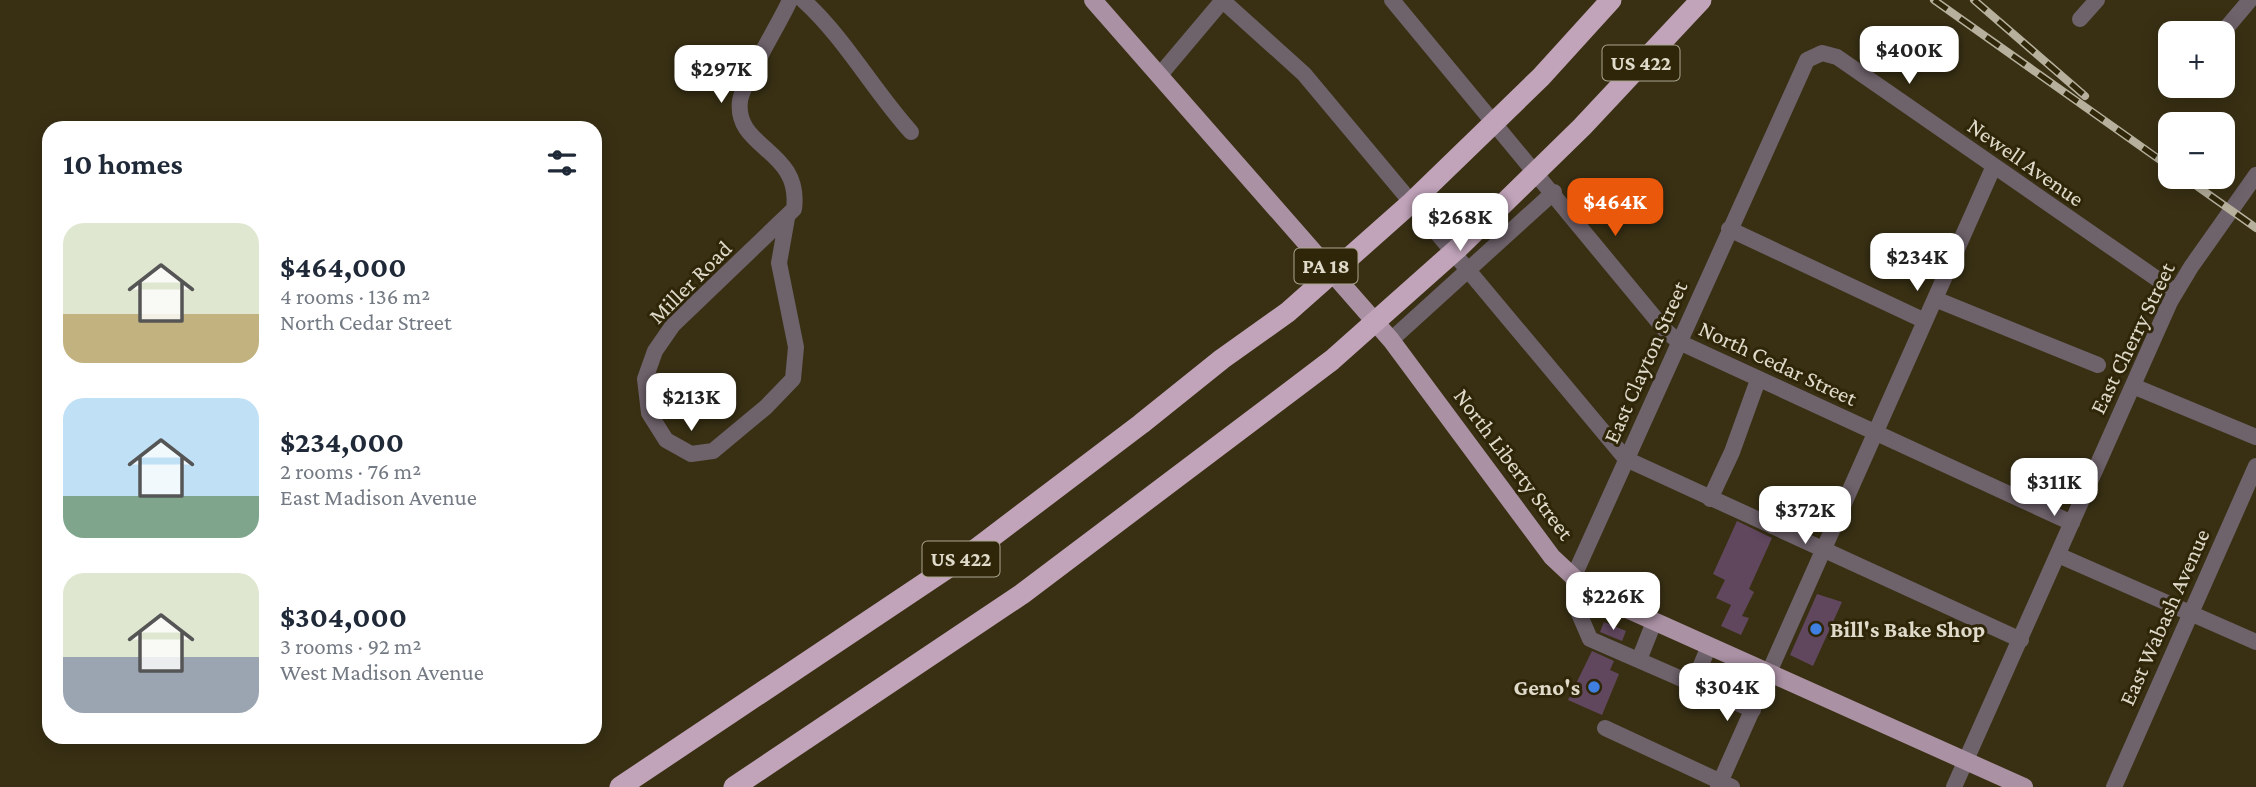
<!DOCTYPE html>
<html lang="en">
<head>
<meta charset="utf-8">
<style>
	:root { --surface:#fff; --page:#f2f2f3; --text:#1f2937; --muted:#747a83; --accent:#ea580c }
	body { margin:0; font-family:"Crimson Pro",serif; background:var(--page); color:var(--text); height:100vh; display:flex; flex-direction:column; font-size:26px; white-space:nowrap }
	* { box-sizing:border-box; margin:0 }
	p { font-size:23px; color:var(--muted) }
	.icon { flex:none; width:38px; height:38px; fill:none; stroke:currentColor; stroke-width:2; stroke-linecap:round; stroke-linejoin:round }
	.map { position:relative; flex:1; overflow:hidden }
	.sheet { position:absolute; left:42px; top:121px; width:560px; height:623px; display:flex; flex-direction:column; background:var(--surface); border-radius:21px; box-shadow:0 4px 18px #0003 }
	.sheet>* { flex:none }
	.tools { position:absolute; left:2158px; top:21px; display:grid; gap:14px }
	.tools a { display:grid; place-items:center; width:77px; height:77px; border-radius:14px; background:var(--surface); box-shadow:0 4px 18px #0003; font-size:35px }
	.price { position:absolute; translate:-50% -60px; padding:0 16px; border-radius:14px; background:#fff; color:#222; font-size:23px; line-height:46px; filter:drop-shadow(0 2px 4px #0008) }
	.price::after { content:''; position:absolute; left:50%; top:42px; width:21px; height:16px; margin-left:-10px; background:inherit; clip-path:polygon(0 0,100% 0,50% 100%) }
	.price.active { background:var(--accent); color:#fff }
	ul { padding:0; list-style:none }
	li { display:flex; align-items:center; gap:21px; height:175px; padding:0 21px }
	li span { display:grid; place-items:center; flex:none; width:196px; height:140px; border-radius:21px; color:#555 }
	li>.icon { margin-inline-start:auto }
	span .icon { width:84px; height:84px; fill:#fffc; stroke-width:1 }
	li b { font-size:30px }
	h2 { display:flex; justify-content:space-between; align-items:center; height:84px; padding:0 21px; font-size:30px }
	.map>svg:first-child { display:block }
	.building { fill:#60475e }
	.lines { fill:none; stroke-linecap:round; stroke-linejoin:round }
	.minor { stroke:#6e626b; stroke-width:16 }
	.major { stroke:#aa91a4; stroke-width:18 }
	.highway { stroke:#c1a4ba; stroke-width:21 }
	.rail-casing { stroke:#b6b09d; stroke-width:8 }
	.rail { stroke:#2f2609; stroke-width:5; stroke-dasharray:16; stroke-linecap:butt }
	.shop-dot { fill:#3f7fe0; stroke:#2f2609; stroke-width:2.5 }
	.labels { text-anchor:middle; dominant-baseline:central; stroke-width:6; stroke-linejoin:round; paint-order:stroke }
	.shield { fill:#2f2609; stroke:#aba490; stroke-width:2 }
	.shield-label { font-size:21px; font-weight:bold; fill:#e0daca }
	.street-label { font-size:23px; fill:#e0daca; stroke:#2f2609 }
	.poi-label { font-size:23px; font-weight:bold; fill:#e0daca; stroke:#2f2609; text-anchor:start }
</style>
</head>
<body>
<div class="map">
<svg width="2256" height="787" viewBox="0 0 2256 787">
	<rect width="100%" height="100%" fill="#393014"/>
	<!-- building -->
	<path class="building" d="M1737,521L1772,538L1749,589L1754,592L1742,616L1749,618L1741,635L1721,626L1731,605L1716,598L1725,580L1713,574Z
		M1817,594L1842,602L1813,666L1790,655Z
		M1604,622L1626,631L1622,641L1600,632Z
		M1592,651L1614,661L1610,670L1619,674L1602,715L1568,700Z"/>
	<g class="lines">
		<!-- minor -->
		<path class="minor" d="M803,0C845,38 873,90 911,132
			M1222,0L1304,74L1626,459L2021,640
			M1392,0L1665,330L1679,342L2072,523
			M2080,19L2097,0
			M2222,33L2250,0
			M1159,76L1223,0
			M787,218L779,263L796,347L793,379L766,407L713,451L691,454L666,440L649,413L645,379L655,351L673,325L794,209C802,149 734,149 740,101C742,83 780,23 790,0
			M1729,229L1925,321
			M1935,299L2098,365
			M1391,340L1554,192
			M2133,386L2256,437
			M1710,499L1732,452L1758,380
			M2058,555L2256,642
			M1639,660L1654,622
			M1693,684L1709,646
			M1753,710L1590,639L1578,611L1573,578L1807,60L1822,53L1837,57L2176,292
			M1605,728L1732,787
			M1718,787L1993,168
			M1954,787L2170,302L2191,267L2256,175
			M2114,787L2256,466"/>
		<!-- major -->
		<path class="major" d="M1093,0L1391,340L1552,557L1584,587L1609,601L2024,787"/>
		<!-- highway -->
		<path class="highway" d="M620,787L976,549L1141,424L1222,359L1288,312L1412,202L1541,77L1611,0
			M734,787L1022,594L1332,360L1457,249L1582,127L1701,0"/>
		<!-- rail casing -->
		<g class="rail-casing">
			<path id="rail" d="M1934,0L2170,167
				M1974,0L2085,96
				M2184,177L2256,228"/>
		</g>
		<!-- rail -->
		<use href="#rail" class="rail"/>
	</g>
	<!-- markers -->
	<g class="shop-dot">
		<circle cx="1816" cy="629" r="7"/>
		<circle cx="1594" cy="687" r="7"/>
	</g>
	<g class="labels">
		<!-- shield labels -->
		<g class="shield">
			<rect x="1602.5" y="45.5" width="77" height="35" rx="5"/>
			<rect x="1294.5" y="248.5" width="63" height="35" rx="5"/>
			<rect x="922.5" y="541.5" width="77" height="35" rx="5"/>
		</g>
		<g class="shield-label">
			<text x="1641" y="63">US 422</text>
			<text x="1326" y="266">PA 18</text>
			<text x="961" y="559">US 422</text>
		</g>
		<!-- street labels -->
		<g class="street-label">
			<text transform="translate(2026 162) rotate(35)">Newell Avenue</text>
			<text transform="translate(690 282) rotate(-45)">Miller Road</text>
			<text transform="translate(2132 338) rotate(-64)">East Cherry Street</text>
			<text transform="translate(1645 362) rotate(-66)">East Clayton Street</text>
			<text transform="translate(1778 363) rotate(25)">North Cedar Street</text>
			<text transform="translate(1514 464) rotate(53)">North Liberty Street</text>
			<text transform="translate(2164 617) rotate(-66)">East Wabash Avenue</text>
		</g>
		<!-- poi labels -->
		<g class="poi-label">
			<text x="1830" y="629">Bill's Bake Shop</text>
			<text x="1580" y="687" text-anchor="end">Geno's</text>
		</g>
	</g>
</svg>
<div class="tools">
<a>+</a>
<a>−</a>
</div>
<b class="price" style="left:1909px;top:86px">$400K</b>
<b class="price" style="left:721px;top:105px">$297K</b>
<b class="price active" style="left:1615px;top:238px">$464K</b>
<b class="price" style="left:1460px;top:253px">$268K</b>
<b class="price" style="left:1917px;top:293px">$234K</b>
<b class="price" style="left:691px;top:433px">$213K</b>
<b class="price" style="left:2054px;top:518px">$311K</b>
<b class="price" style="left:1805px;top:546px">$372K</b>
<b class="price" style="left:1613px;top:632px">$226K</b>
<b class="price" style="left:1727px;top:723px">$304K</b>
<section class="sheet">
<h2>10 homes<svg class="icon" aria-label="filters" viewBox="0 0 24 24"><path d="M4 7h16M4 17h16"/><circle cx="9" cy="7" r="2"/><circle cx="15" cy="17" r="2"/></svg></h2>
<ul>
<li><span style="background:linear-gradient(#dfe7d0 65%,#c2b280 0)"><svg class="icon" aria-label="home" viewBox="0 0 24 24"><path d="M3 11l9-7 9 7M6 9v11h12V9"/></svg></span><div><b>$464,000</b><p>4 rooms · 136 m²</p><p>North Cedar Street</p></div></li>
<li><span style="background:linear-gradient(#bfe0f5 70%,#7fa58c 0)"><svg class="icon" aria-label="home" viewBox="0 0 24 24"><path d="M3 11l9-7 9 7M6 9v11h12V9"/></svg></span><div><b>$234,000</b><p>2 rooms · 76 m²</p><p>East Madison Avenue</p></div></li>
<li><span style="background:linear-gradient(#dfe7d0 60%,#9aa5b1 0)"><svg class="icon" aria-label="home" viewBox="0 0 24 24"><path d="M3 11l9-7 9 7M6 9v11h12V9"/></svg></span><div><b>$304,000</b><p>3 rooms · 92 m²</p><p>West Madison Avenue</p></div></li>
</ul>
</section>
</div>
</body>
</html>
